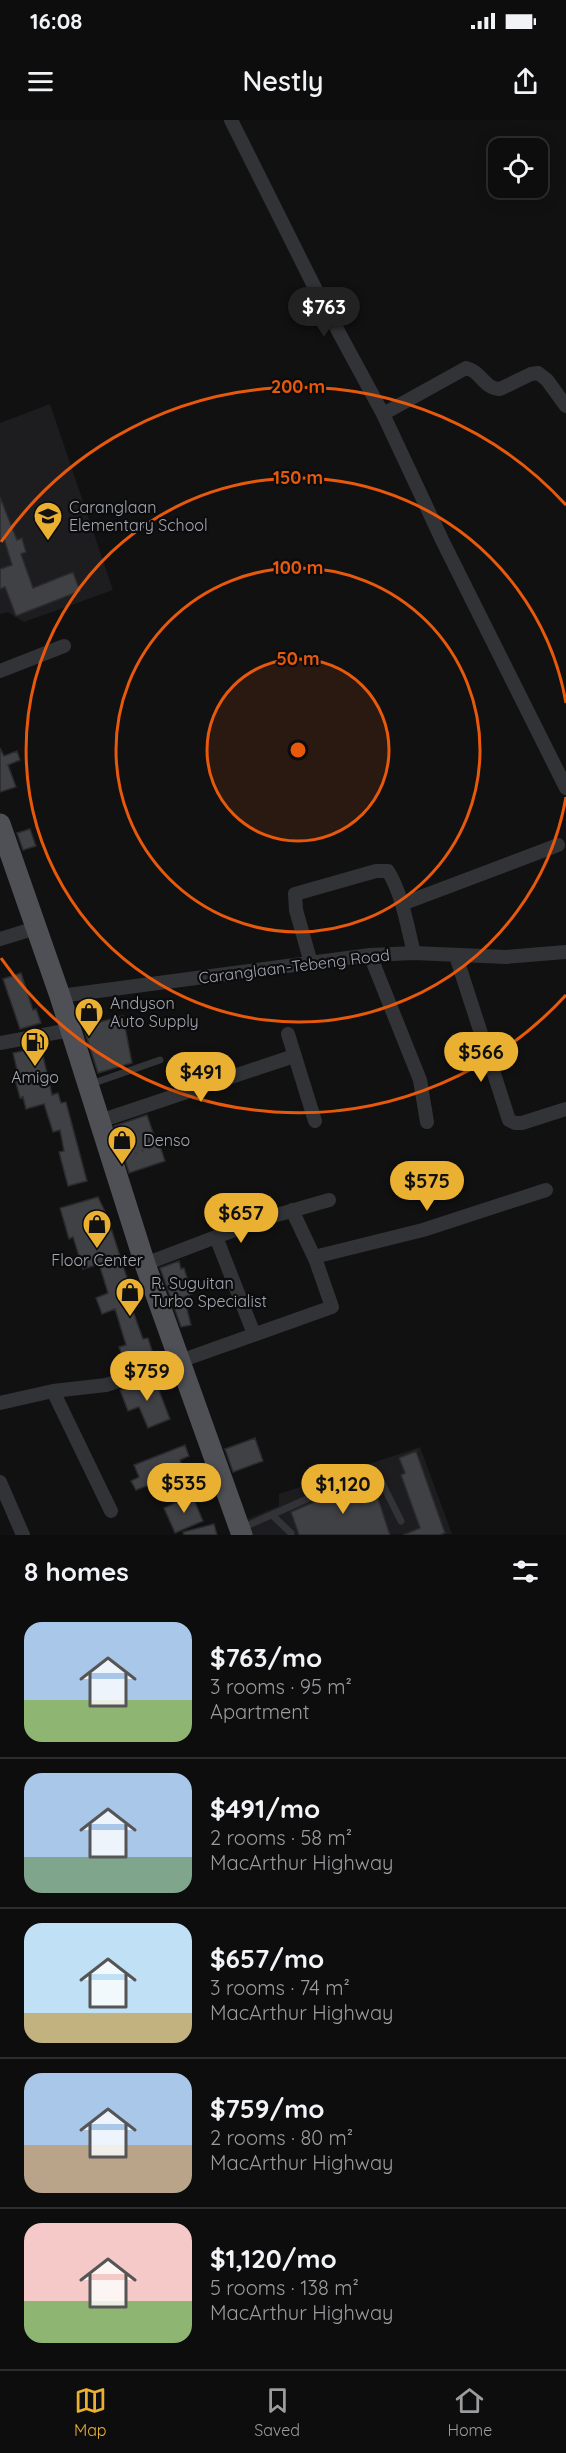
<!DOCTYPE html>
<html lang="en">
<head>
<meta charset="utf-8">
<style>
	:root { --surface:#0d0d0e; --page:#1b1b1c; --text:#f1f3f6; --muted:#9a9c9e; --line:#2d2d2e; --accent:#e9b032 }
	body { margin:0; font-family:Quicksand,sans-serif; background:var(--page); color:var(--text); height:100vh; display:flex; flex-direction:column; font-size:22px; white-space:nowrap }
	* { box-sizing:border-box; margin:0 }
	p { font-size:20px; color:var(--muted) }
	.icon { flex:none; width:33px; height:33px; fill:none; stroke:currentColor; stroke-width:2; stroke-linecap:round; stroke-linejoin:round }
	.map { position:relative; height:1415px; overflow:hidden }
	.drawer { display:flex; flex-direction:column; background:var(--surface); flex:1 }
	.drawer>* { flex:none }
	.tools { position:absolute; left:488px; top:18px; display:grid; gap:12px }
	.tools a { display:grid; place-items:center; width:60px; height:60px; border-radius:12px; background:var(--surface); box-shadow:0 3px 15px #0003,0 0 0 2px var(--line); font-size:30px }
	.price { position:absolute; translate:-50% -51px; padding:0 14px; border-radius:21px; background:var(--accent); color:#111; font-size:20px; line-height:39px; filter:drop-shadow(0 2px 3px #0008) }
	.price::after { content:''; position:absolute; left:50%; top:36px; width:18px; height:14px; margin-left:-9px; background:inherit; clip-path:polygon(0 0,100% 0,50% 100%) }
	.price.on { background:#222; color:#fff }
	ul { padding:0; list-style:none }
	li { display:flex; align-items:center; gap:18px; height:150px; padding:0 24px }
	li+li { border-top:2px solid var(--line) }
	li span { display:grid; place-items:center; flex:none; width:168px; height:120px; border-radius:18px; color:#555 }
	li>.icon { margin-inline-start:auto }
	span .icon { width:72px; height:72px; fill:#fffc; stroke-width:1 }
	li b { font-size:26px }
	h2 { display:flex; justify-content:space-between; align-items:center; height:72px; padding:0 24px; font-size:26px }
	.status { display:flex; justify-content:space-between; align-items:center; height:42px; padding:0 30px; background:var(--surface); direction:ltr }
	.status svg { height:16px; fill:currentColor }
	header { display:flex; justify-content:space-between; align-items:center; height:78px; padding:0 24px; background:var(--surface); font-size:27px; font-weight:600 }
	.dock { display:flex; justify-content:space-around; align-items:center; height:84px; border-top:2px solid var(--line); background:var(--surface); font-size:16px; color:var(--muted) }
	.dock a { display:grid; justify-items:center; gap:3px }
	.dock .on { color:var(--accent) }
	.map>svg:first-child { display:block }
	.built { fill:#1d1d1f }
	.building { fill:#404145; stroke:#2b2b2e; stroke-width:1.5 }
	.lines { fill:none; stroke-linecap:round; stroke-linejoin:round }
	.path { stroke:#383a3e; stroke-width:2; stroke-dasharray:3 4.5; stroke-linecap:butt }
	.lane { stroke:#323337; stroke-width:7 }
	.street { stroke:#323337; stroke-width:14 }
	.primary { stroke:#4e5056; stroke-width:21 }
	.ring { fill:none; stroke:#e8590c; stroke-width:3 }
	.labels { text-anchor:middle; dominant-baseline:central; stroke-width:4.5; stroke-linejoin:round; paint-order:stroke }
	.poi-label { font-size:16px; fill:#a3a7b2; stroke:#0c0c0d; text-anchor:start }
	.street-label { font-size:16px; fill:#a3a7b2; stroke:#0c0c0d }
	.centre { fill:#e8590c; stroke:#0c0c0d; stroke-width:3 }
	.ring-label { font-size:18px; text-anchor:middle; font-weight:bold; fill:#e8590c; stroke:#0c0c0d; stroke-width:4.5; stroke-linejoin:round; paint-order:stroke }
</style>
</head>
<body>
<div class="status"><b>16:08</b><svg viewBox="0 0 49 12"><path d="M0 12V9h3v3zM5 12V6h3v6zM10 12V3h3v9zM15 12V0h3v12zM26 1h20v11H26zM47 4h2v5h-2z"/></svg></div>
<header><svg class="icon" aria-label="menu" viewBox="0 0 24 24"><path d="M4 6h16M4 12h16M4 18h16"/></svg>Nestly<svg class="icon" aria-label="share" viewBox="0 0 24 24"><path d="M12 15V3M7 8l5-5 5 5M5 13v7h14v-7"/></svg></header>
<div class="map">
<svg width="566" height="1415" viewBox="0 0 566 1415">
	<rect width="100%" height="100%" fill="#111112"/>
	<!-- built -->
	<path class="built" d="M50,284L113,470L24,502L8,492L0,494V303Z
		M420,1327L452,1414L249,1415L245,1400L279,1386V1374Z"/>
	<!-- building -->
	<path class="building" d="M0,377L17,420L22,418L26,432L21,434L33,468L73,452L80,471L16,496L5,467L0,469V449L12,445L4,419L0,420Z
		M0,628L4,636L17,631L20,640L8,645L16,667L0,672Z
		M30,709L36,726L23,730L17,713Z
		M21,853L33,890L36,889L41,903L20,909L3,859Z
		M123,896L132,943L98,953L83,906Z
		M41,927L52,975L58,973L61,983L66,982L87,1061L68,1066L59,1032L64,1031L60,1010L53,1012L44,984L26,989L23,977L20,978L15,959L19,958L13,933Z
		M147,995L158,1027L160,1026L165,1041L129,1053L114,1006Z
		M98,1077L111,1104L110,1105L129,1164L124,1166L143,1219L148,1218L155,1240L127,1249L119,1227L126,1225L115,1189L102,1194L96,1178L108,1173L99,1144L83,1149L73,1117L69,1119L60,1088Z
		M179,1141L181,1149L184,1148L192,1174L184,1177L191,1205L181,1207L160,1148Z
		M161,1257L163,1262L157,1265L170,1299L148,1308L139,1287L128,1291L120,1270Z
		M255,1318L263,1341L233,1352L225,1329Z
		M185,1325L189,1336L180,1340L184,1352L136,1370L131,1361L139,1357L134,1345Z
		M416,1331L445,1413L440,1415H403L420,1408L401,1355L405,1353L399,1338Z
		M373,1363L390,1415H299L291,1392L316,1381Z
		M192,1375L203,1401L175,1413L164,1388Z
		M214,1404L217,1415H184L183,1412Z"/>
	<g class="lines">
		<!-- path -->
		<path class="path" d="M127,1036L175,1020"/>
		<!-- lane -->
		<path class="lane" d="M91,964L160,940
			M272,1395L291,1413
			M242,1408L316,1375L375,1357H379L401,1401"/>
		<!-- street -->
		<path class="street" d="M231,0L318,174L383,294L443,422L566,668
			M383,294L466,248C481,251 484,269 500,269L531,254L538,253L547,260L566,286
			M0,551L64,526
			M402,784L558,725
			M0,819L36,808
			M370,835L420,960L427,1002
			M456,836L509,1000L515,1003H522L566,989
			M311,843L296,790L295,774L376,751H388C403,776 407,806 414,833
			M60,876L370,835L414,833L506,837L566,832
			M288,914L315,1001
			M0,923L70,910
			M100,1001L294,936
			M216,1117L254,1214
			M314,1137L423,1110L546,1070
			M145,1144L263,1099L329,1080
			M53,1271L111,1391
			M0,1283L53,1271L106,1265L180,1241L332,1187L316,1141L292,1090
			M0,1362L23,1415"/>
		<!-- primary -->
		<path class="primary" d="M0,704L60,876L145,1144L242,1415"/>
	</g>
	<!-- distance rings -->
	<circle cx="298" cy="630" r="91" fill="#e8590c" fill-opacity=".12"/>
	<g class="ring">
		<circle cx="298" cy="630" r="91"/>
		<circle cx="298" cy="630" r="182"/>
		<path d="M566 677A272 272 0 1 1 566 583"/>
		<path d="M566 875A363 363 0 0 1 1 838M1 422A363 363 0 0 1 566 385"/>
	</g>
	<!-- icons -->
	<defs>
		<g id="school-pin" transform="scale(1.5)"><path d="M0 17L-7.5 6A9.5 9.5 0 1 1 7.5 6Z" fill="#e9b032" stroke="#0c0c0d"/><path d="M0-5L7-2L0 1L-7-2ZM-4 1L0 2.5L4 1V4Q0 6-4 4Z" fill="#111"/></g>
		<g id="shop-pin" transform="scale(1.5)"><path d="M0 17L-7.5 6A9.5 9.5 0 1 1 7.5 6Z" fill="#e9b032" stroke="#0c0c0d"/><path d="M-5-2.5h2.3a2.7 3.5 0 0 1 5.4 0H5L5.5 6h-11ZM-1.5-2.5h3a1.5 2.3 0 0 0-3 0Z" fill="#111"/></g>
		<g id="fuel-pin" transform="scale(1.5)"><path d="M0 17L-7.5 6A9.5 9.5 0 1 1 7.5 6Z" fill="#e9b032" stroke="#0c0c0d"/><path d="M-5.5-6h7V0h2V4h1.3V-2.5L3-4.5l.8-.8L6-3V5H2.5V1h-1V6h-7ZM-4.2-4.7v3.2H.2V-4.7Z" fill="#111"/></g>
	</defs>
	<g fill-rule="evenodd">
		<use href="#school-pin" x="48" y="396"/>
		<use href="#shop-pin" x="89" y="892"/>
		<use href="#fuel-pin" x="35" y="922"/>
		<use href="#shop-pin" x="122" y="1020"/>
		<use href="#shop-pin" x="97" y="1104"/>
		<use href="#shop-pin" x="130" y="1172"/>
	</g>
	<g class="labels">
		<!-- poi labels -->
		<g class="poi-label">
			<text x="69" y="387">Caranglaan<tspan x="69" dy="18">Elementary School</tspan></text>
			<text x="110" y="883">Andyson<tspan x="110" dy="18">Auto Supply</tspan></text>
			<text x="35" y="957" text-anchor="middle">Amigo</text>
			<text x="143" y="1020">Denso</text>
			<text x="97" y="1140" text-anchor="middle">Floor Center</text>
			<text x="151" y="1163">R. Suguitan<tspan x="151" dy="18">Turbo Specialist</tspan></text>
		</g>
		<!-- street labels -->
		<g class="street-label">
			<text transform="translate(294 846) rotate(-7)">Caranglaan-Tebeng Road</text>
		</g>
	</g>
	<circle cx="298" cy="630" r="9" class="centre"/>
	<g class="ring-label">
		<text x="298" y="273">200 m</text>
		<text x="298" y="364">150 m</text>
		<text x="298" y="454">100 m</text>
		<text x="298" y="545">50 m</text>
	</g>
</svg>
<div class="tools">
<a><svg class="icon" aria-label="locate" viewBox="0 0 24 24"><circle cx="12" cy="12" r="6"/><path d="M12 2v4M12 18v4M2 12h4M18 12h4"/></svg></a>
</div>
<b class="price on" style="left:324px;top:218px">$763</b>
<b class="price" style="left:481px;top:963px">$566</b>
<b class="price" style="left:201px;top:983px">$491</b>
<b class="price" style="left:427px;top:1092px">$575</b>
<b class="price" style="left:241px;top:1124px">$657</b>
<b class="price" style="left:147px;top:1282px">$759</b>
<b class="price" style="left:184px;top:1394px">$535</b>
<b class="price" style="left:343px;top:1395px">$1,120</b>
</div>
<section class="drawer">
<h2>8 homes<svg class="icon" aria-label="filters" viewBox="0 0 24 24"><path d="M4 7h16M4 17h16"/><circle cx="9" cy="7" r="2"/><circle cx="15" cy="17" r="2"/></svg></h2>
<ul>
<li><span style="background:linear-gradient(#a9c7e8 65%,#8fb573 0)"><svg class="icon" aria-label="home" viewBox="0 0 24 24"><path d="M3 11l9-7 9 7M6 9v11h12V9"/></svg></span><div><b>$763/mo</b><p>3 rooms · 95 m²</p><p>Apartment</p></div></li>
<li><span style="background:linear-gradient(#a9c7e8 70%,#7fa58c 0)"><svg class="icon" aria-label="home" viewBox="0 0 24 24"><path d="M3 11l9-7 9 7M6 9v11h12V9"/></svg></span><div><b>$491/mo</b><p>2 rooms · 58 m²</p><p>MacArthur Highway</p></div></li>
<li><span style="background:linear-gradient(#bfe0f5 75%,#c2b280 0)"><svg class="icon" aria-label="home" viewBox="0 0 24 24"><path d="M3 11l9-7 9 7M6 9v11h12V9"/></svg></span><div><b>$657/mo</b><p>3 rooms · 74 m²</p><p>MacArthur Highway</p></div></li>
<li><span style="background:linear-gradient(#a9c7e8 60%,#b9a48a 0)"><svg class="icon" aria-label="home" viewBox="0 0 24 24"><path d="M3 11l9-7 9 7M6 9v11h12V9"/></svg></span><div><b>$759/mo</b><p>2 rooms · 80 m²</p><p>MacArthur Highway</p></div></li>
<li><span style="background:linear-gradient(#f6c9c9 65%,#8fb573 0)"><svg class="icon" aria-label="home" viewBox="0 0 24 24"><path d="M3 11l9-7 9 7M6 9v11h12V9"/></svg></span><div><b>$1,120/mo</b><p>5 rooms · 138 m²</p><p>MacArthur Highway</p></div></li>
</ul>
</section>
<nav class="dock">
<a class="on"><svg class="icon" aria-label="map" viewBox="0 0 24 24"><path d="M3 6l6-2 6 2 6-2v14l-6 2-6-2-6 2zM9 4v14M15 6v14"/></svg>Map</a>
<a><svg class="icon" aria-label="saved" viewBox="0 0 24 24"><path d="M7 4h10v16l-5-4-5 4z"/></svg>Saved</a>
<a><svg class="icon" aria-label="home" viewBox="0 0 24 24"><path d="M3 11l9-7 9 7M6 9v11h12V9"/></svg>Home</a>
</nav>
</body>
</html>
